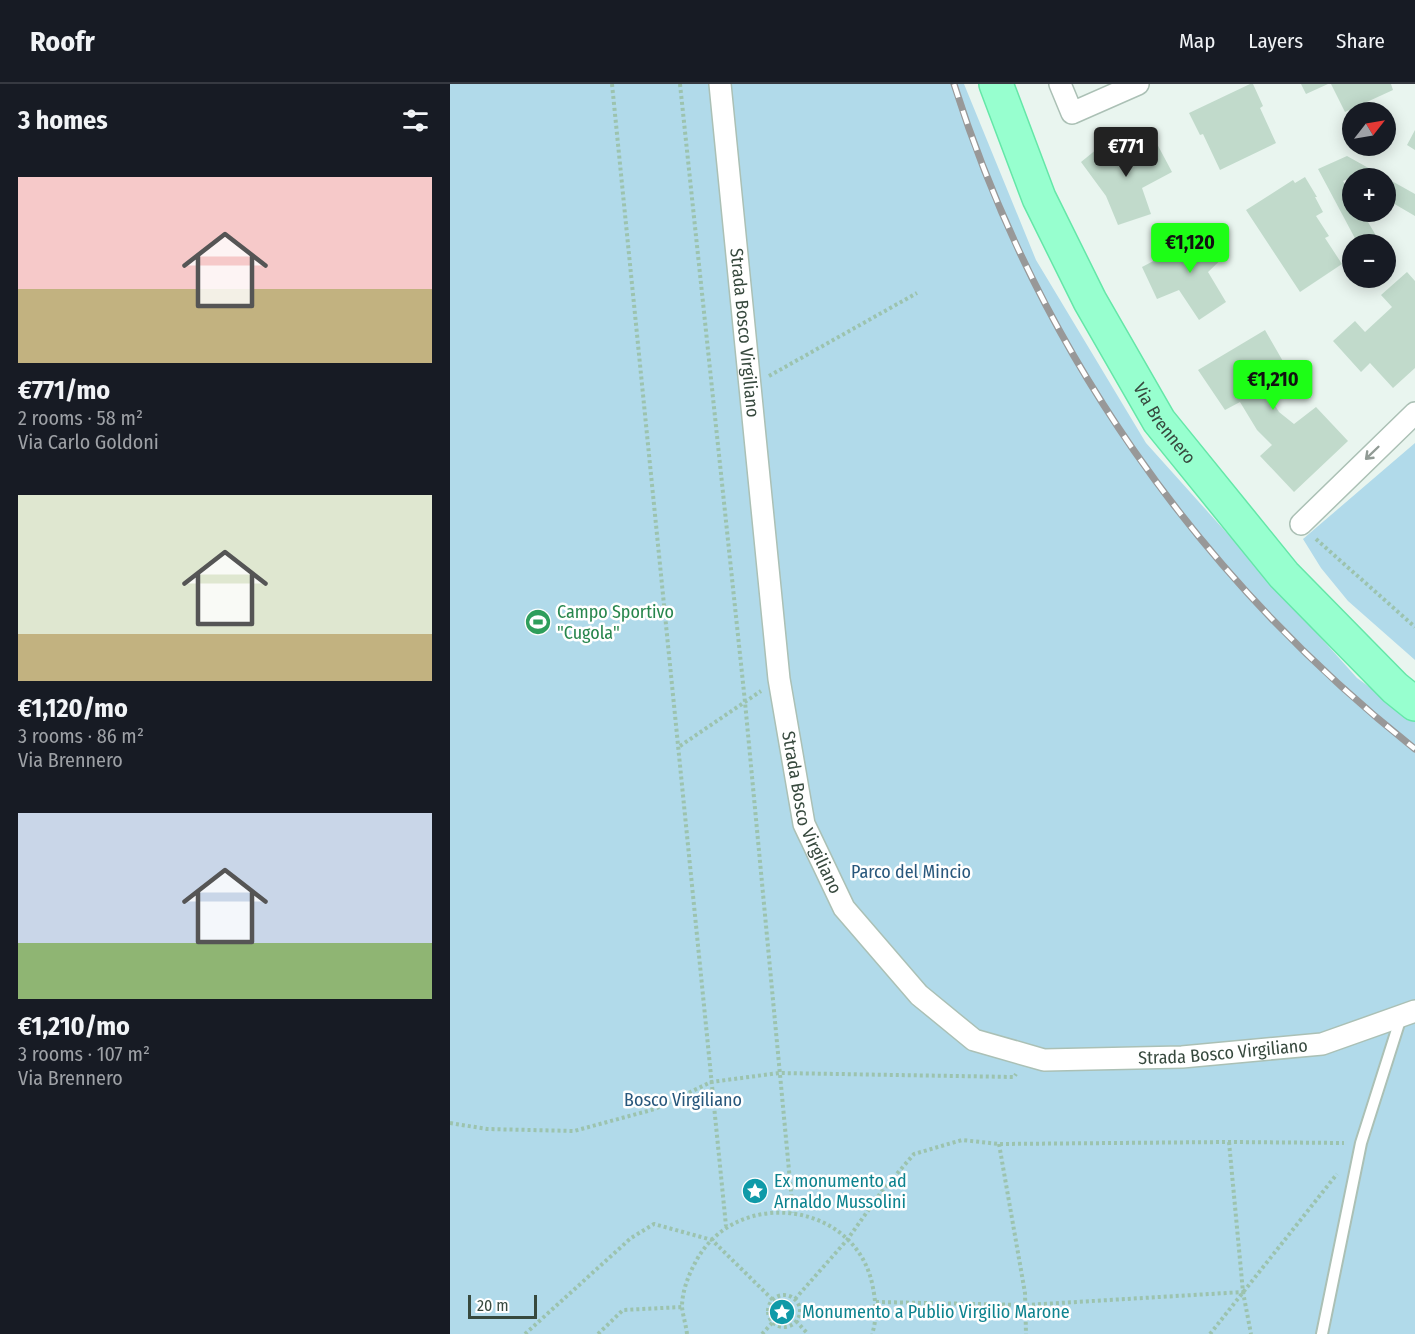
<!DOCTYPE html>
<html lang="en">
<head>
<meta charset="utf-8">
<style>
	:root { --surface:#171b24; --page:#242831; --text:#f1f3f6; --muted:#9ea1a6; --line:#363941; --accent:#1dfe16 }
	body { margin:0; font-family:"Fira Sans Condensed",sans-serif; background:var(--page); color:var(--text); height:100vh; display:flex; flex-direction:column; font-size:22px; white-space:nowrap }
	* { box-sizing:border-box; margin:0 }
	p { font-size:20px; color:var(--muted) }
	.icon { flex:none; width:33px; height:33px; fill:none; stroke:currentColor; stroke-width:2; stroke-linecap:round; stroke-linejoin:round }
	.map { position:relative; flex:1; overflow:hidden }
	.drawer { display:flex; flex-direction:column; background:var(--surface); width:450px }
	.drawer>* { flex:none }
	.needle { width:39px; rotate:59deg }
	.buttons { position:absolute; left:892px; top:18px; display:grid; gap:12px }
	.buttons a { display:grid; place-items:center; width:54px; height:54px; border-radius:50%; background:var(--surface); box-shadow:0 3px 15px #0003; font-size:30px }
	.scale { position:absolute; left:18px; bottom:15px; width:69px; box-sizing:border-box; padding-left:6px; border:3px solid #37493e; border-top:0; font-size:16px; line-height:21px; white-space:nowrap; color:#37493e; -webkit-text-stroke:4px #fff; paint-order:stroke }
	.price { position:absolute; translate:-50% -51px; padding:0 14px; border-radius:6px; background:var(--accent); color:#111; font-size:20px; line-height:39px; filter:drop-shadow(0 2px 3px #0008) }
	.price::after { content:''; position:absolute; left:50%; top:36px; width:18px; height:14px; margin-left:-9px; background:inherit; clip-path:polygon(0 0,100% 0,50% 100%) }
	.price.selected { background:#222; color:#fff }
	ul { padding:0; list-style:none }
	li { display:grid; align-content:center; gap:12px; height:318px; padding:0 18px }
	li span { display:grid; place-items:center; height:186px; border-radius:0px; color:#555 }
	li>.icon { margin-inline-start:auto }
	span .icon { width:108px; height:108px; fill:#fffc; stroke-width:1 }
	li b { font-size:26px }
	h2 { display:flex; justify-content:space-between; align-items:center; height:72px; padding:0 18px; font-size:26px }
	header { display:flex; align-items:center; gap:36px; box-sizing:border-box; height:84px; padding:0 30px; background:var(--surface); border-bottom:2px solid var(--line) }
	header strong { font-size:28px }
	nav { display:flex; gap:33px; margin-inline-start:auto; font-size:21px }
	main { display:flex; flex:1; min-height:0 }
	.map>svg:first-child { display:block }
	.green { fill:#b1daea }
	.building { fill:#c1dacb }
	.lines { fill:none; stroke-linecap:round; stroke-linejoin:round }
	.lane-casing { stroke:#abc0b5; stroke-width:14 }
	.street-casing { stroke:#abc0b5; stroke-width:24 }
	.primary-casing { stroke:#65e7a8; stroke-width:36 }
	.path { stroke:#9cc3ae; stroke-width:4; stroke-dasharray:3 3; stroke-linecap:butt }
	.lane { stroke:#fff; stroke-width:10 }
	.street { stroke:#fff; stroke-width:21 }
	.primary { stroke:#97ffcf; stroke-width:33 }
	.rail-casing { stroke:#989898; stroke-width:7 }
	.rail { stroke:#fff; stroke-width:4.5; stroke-dasharray:14; stroke-linecap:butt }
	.oneway { stroke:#919b95 }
	.labels { text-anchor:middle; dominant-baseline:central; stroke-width:5; stroke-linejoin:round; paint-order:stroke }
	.street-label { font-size:18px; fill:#37493e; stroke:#fff }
	.leisure-label { font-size:18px; fill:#27864d; stroke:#fff; text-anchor:start }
	.park-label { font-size:18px; fill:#28577c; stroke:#fff }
	.culture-label { font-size:18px; fill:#0d838f; stroke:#fff; text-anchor:start }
</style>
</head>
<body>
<header>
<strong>Roofr</strong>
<nav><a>Map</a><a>Layers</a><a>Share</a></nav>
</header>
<main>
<section class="drawer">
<h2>3 homes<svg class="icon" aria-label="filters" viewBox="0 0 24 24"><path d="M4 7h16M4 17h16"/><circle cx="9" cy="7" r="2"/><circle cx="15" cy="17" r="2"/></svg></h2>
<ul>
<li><span style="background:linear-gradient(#f6c9c9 60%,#c2b280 0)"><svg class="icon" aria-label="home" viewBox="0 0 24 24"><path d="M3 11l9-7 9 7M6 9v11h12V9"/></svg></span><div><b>€771/mo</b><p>2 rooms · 58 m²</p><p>Via Carlo Goldoni</p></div></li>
<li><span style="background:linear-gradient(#dfe7d0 75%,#c2b280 0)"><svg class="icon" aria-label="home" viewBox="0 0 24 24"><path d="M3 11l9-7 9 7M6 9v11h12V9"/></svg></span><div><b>€1,120/mo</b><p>3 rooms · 86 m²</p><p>Via Brennero</p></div></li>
<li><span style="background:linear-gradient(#c9d6e8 70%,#8fb573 0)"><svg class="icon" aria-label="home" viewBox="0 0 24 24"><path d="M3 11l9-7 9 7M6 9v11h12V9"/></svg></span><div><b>€1,210/mo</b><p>3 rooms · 107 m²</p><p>Via Brennero</p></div></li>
</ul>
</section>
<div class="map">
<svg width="965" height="1250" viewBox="0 0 965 1250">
	<rect width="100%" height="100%" fill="#e9f5ef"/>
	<!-- green -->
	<path class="green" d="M0,0H514L586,176L696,359L907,594L965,636V1250H0Z
		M965,359V576L898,517L871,484L853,455Z"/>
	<!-- building -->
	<path class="building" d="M800,0H803L813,22L810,24L826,59L770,86L753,50L750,51L739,29Z
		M851,0H878L856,10Z
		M881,0H941L943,6L895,28Z
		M965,46V66L957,61Z
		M658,56L675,76L706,58L722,88L692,104L701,130L668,141L656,112L631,78Z
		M897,72L965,110V132L936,115V94L903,96L900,94L893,97L903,113V128H912L931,160H908L868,85Z
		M855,93L867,113H865L873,128L866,132L879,152L875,154L892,180L850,208L796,126L843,96L845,99Z
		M753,142L777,170L758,188L776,218L749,236L729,206L707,215L692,183L736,160Z
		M957,188L965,197V284L943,304L920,279L911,288L883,257L905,237L915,248L942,223L931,211Z
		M815,246L838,286L813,302L829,328L844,340L866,323L898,357L844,408L810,372L822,361L807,346L790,318L775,326L748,286Z"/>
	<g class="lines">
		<!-- lane casing -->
		<g class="lane-casing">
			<path id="lane" d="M872,1250L911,1059L951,933"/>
		</g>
		<!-- street casing -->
		<g class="street-casing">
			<g id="street">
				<path id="s1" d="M270,0L329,595L354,740L394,824L469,911L524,956L594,976L732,973L872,960L965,927"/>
				<path d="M610,0L622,29L688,0"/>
				<path d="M851,440L965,329"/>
			</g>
		</g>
		<!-- primary casing -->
		<g class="primary-casing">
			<g id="primary">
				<path id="s2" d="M546,0L589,114L640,217L709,337L834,491L945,604L965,620"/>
			</g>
		</g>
		<!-- path -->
		<path class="path" d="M162,0L276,1142
			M230,0L295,618L343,1129
			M319,292L467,209
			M866,455L965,543
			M230,662L311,607
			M0,1039L37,1045L124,1047L205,1025L261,998L329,989L564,993L566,990
			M779,1058L793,1208L801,1250
			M549,1060L575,1209L576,1250
			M318 1227a16 16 0 1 1 32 0a16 16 0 1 1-32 0Z
			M345,1215L397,1156L432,1107L464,1070L512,1056L549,1060L779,1058L894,1059
			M426,1218L576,1221L793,1208
			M346,1237L358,1250
			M75,1250L181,1154L204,1140L262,1156L323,1216
			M148,1250L173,1226L232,1223
			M237,1250C236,1241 233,1232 232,1223C232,1208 238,1192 245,1179C285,1101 408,1117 423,1204C426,1219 427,1236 422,1250
			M312,1250L323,1238
			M760,1250L887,1090"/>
		<!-- lane -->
		<use href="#lane" class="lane"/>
		<!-- street -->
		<use href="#street" class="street"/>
		<!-- primary -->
		<use href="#primary" class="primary"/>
		<!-- rail casing -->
		<g class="rail-casing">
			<path id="rail" d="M504,0C588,265 747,492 965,665"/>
		</g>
		<!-- rail -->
		<use href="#rail" class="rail"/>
	</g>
	<!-- one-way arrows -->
	<defs><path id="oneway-shaft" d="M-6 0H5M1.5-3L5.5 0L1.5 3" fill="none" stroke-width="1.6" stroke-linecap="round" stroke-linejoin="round" transform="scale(1.5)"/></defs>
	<use class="oneway" href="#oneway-shaft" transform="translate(922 369) rotate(136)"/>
	<!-- icons -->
	<defs>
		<g id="stadium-disc" transform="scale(1.35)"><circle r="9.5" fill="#2e9e5b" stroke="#fff"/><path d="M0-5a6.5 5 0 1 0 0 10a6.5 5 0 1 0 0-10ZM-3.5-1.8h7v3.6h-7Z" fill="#fff"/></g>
		<g id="sight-disc" transform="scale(1.35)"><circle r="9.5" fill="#0f9aa8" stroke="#fff"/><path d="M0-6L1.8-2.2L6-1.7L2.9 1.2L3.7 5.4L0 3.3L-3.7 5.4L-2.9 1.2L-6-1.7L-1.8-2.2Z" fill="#fff"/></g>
	</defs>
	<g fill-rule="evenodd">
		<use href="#stadium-disc" x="88" y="538"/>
		<use href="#sight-disc" x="305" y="1107"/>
		<use href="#sight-disc" x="332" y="1228"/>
	</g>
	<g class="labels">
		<!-- street labels -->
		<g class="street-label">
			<text stroke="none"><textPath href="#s1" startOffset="250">Strada Bosco Virgiliano</textPath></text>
			<text stroke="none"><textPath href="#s2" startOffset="380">Via Brennero</textPath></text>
			<text stroke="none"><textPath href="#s1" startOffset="736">Strada Bosco Virgiliano</textPath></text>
			<text stroke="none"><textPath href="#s1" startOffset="1276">Strada Bosco Virgiliano</textPath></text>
		</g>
		<!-- leisure labels -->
		<g class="leisure-label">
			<text x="107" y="528">Campo Sportivo<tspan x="107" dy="21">"Cugola"</tspan></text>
		</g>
		<!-- park labels -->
		<g class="park-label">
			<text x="461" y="788">Parco del Mincio</text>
			<text x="233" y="1016">Bosco Virgiliano</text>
		</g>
		<!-- culture labels -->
		<g class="culture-label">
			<text x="324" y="1097">Ex monumento ad<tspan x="324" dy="21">Arnaldo Mussolini</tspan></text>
			<text x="352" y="1228">Monumento a Publio Virgilio Marone</text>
		</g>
	</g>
</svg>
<div class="buttons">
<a><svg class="needle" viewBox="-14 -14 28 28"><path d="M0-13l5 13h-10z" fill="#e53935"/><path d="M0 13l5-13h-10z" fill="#9ea1a6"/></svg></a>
<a>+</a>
<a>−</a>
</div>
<div class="scale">20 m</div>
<b class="price selected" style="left:676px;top:94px">€771</b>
<b class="price" style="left:740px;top:190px">€1,120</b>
<b class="price" style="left:823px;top:327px">€1,210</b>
</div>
</main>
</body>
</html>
